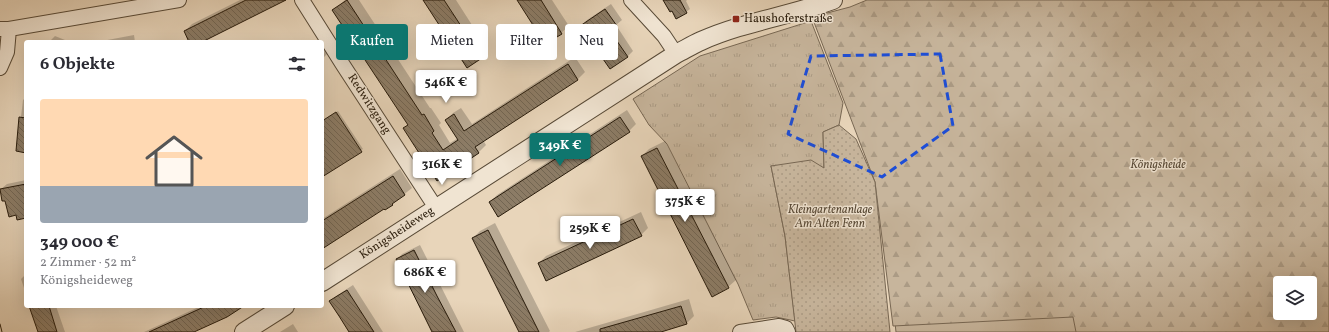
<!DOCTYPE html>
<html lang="de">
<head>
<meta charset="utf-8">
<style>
	:root { --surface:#fff; --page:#f2f2f3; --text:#2b2b33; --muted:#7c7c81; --accent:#0f766e }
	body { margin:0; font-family:Vollkorn,serif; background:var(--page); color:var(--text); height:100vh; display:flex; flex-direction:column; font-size:15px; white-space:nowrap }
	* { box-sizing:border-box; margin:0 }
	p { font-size:13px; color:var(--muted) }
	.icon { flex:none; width:22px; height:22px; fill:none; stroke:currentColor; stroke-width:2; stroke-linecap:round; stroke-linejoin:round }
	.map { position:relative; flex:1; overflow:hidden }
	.drawer { position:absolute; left:24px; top:40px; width:300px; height:268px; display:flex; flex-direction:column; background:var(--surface); border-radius:4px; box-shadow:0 4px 16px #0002 }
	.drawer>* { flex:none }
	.hud { position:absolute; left:336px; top:24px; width:380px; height:36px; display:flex; gap:8px }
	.tools { position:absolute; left:1273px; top:276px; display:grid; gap:8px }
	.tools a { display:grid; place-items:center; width:44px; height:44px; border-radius:4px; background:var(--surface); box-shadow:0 4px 16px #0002; font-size:20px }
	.price { position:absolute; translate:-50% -34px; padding:0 9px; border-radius:4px; background:#fff; color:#222; font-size:13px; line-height:26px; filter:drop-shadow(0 1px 2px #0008) }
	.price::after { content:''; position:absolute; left:50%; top:24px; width:12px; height:9px; margin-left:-6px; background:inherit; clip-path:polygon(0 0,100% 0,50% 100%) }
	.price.selected { background:var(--accent); color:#fff }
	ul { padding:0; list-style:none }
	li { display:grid; align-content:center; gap:8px; height:212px; padding:0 16px }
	li span { display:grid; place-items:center; height:124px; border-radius:4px; color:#555 }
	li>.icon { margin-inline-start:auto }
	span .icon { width:72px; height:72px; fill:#fffc; stroke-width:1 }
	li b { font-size:17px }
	h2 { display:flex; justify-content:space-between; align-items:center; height:48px; padding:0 16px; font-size:17px }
	.tag { padding:0 14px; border-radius:4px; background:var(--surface); box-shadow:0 4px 16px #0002; font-size:14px; line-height:36px }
	.tag.selected { background:var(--accent); color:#fff }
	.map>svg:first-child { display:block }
	.grass { fill:#c7b59c; stroke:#786854 }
	.forest { fill:url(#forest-firs); stroke:#786854; fill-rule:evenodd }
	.park { fill:url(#park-tufts); stroke:#786854 }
	.garden { fill:url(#garden-dots); stroke:#786854 }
	.shadow { fill:#0003 }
	.building { fill:url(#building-back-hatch); stroke:#281b0b }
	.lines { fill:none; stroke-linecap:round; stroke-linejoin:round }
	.minor-casing { stroke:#584a37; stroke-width:16 }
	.tertiary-casing { stroke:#584a37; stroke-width:20 }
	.minor { stroke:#f0e4d2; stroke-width:14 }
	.tertiary { stroke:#f0e4d2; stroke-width:18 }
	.tram { stroke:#281b0b; stroke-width:1 }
	.marked { fill:none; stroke:#1d4ed8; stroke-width:3; stroke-dasharray:8 5; stroke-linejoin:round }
	.poi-dot { fill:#8f2418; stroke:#f0e4d2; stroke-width:1.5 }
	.labels { text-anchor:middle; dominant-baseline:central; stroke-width:3; stroke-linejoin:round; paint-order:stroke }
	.poi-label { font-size:12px; fill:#281b0b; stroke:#f0e4d2; text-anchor:start }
	.street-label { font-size:12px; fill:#281b0b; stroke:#f0e4d2 }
	.park-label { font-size:12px; font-style:italic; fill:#584936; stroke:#f0e4d2 }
</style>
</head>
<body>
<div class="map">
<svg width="1329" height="332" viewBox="0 0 1329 332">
	<defs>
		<pattern id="forest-firs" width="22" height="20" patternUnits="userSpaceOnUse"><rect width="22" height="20" fill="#c7b59c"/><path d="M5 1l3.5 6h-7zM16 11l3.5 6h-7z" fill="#ab9b85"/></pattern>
		<pattern id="park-tufts" width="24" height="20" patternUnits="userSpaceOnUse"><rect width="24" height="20" fill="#c7b59c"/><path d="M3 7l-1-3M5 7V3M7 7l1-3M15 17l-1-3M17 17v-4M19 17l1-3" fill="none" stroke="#ab9b85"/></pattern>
		<pattern id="garden-dots" width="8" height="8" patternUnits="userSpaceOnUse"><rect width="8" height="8" fill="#c7b59c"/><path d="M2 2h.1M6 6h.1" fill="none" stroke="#ab9b85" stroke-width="1.8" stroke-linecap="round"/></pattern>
		<pattern id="building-back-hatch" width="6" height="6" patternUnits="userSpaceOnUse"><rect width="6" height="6" fill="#8c7c66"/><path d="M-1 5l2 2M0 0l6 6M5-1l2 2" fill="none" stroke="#726552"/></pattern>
	</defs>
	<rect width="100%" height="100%" fill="#e8d5ba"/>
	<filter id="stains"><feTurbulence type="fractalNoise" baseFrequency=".005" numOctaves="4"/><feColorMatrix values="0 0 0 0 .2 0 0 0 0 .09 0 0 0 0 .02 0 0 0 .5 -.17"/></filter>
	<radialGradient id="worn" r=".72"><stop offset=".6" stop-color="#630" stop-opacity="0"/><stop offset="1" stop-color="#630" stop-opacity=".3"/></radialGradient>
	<!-- grass -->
	<path class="grass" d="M1094,276L1109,332H896L892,296Z"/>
	<!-- forest -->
	<path class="forest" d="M867,0H1329V332H1076L1073,317L893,326L875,182L812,17L850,7ZM1280,283H1310V313H1280Z"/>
	<!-- park -->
	<path class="park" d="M811,21L843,103L839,125L823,132L824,168L771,166L785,236L795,321L776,317L753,320L738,284L667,144L649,125L633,99L700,56Z"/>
	<!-- garden -->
	<path class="garden" d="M839,125L856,139L875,182L890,332H796L785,236L771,166L811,160L824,168L823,132Z"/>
	<!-- shadow -->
	<path class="shadow" d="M240,0H283L200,42H191L185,31L192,24Z
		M345,0H359L430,108H431L441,123L439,125L450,143L458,138L446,120L453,113L461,108L472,124L575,57L585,72L578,79L483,140L486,145L478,153L437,179L404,128L408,124L334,10Z
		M424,0H456L488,50L481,58Z
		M518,0H552L569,26L561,33L546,43Z
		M667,0H687L686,1L690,9L686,12Z
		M611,4L622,20L616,25L633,51L627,57L581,26L587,20Z
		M134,35L135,42H101L102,41Z
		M55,36L70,42H49Z
		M322,44L328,53L322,59Z
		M26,97V152L17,150L23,100Z
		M627,110L636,124L629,131L490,202L497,195Z
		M338,111L363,149L322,176V121Z
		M665,141L736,280L728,287L642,156L649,149Z
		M400,169L412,188L392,204L385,208L322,248V219Z
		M26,180V217L16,214L6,200L1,189L7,184Z
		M641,212L648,228L641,235L539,263L546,256Z
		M495,223L550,331L549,332H520L473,238L480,231Z
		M420,245L464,332H434L397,260L402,254Z
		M26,274V294L21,279Z
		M353,285L383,332H350L331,301L336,296Z
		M689,299L694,316L686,324L657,332H575Z
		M30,306H56L65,332H39Z
		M201,306H242L192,332H144Z
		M293,324L298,332H280Z"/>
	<!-- building -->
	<path class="building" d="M246,0H286L202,42H189L184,31Z
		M347,0L422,115L424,114L434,131L432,133L443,150L458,140L445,120L454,114L464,131L568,64L578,80L475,147L479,153L437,181L403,128L408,125L332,10Z
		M423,0H444L482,58L467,68Z
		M517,0H541L562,34L545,44Z
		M663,0H680L687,13L676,19L672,11L670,12Z
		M605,9L617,26L610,31L628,57L610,69L580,26Z
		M336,112L362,152L322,177V121Z
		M19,117L26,118V153L16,151Z
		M620,117L630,132L498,217L489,202Z
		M657,148L729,288L712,297L641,156Z
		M393,176L405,195L392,204L393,205L385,210L384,209L322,249V221Z
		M26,184V218L17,220L16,215L9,217L5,201H2L0,189Z
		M633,219L642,236L546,281L538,263Z
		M488,230L539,332H519L472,238Z
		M414,250L437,296L456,332H432L396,259Z
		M347,290L374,332H349L339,316L329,301Z
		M29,306H49L57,332H38Z
		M206,306H244L227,317L194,332H149Z
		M681,306L687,324L661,332H600V329Z"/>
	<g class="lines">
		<!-- minor casing -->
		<g class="minor-casing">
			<path id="minor" d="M302,0L343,65L436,208
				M631,0L664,36L676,54
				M0,29H9L179,0
				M0,68L7,52L9,29
				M740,332L779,326L786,328L788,332"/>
		</g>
		<!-- tertiary casing -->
		<g class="tertiary-casing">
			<path id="tertiary" d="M322,282L676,54C684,50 692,45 701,41C743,22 790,16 833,0
				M244,332L285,306"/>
		</g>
		<!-- minor -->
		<use href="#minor" class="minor"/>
		<!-- tertiary -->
		<use href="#tertiary" class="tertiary"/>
		<!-- tram -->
		<path class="tram" d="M0,324L2,332"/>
	</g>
	<!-- marked area -->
	<path class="marked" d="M940,54L953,126L882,177L788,134L811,56Z"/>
	<!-- markers -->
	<rect class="poi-dot" x="732" y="15" width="8" height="8" rx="2"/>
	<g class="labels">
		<!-- poi labels -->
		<g class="poi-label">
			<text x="744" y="19">Haushoferstraße</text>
		</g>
		<!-- street labels -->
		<g class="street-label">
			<text transform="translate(369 104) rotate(57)">Redwitzgang</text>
			<text transform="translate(397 233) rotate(-33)">Königsheideweg</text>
		</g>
		<!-- park labels -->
		<g class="park-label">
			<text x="1158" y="165">Königsheide</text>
			<text x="830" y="210">Kleingartenanlage<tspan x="830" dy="14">Am Alten Fenn</tspan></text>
		</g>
	</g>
	<rect width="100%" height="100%" filter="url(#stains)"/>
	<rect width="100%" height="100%" fill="url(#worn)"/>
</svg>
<div class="tools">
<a><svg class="icon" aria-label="layers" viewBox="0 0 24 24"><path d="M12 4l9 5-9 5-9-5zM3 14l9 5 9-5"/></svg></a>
</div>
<b class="price" style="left:446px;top:104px">546K €</b>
<b class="price selected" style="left:560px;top:167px">349K €</b>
<b class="price" style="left:442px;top:186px">316K €</b>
<b class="price" style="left:685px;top:223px">375K €</b>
<b class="price" style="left:590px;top:250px">259K €</b>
<b class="price" style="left:425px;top:294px">686K €</b>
<div class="hud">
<a class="tag selected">Kaufen</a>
<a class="tag">Mieten</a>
<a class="tag">Filter</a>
<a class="tag">Neu</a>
</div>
<section class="drawer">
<h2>6 Objekte<svg class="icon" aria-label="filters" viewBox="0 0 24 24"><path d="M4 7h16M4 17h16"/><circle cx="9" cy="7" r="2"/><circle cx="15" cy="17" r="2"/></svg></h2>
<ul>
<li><span style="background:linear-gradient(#ffd9b3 70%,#9aa5b1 0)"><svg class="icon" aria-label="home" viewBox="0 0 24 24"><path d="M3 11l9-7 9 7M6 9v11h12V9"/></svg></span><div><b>349 000 €</b><p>2 Zimmer · 52 m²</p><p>Königsheideweg</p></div></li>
</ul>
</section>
</div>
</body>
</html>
